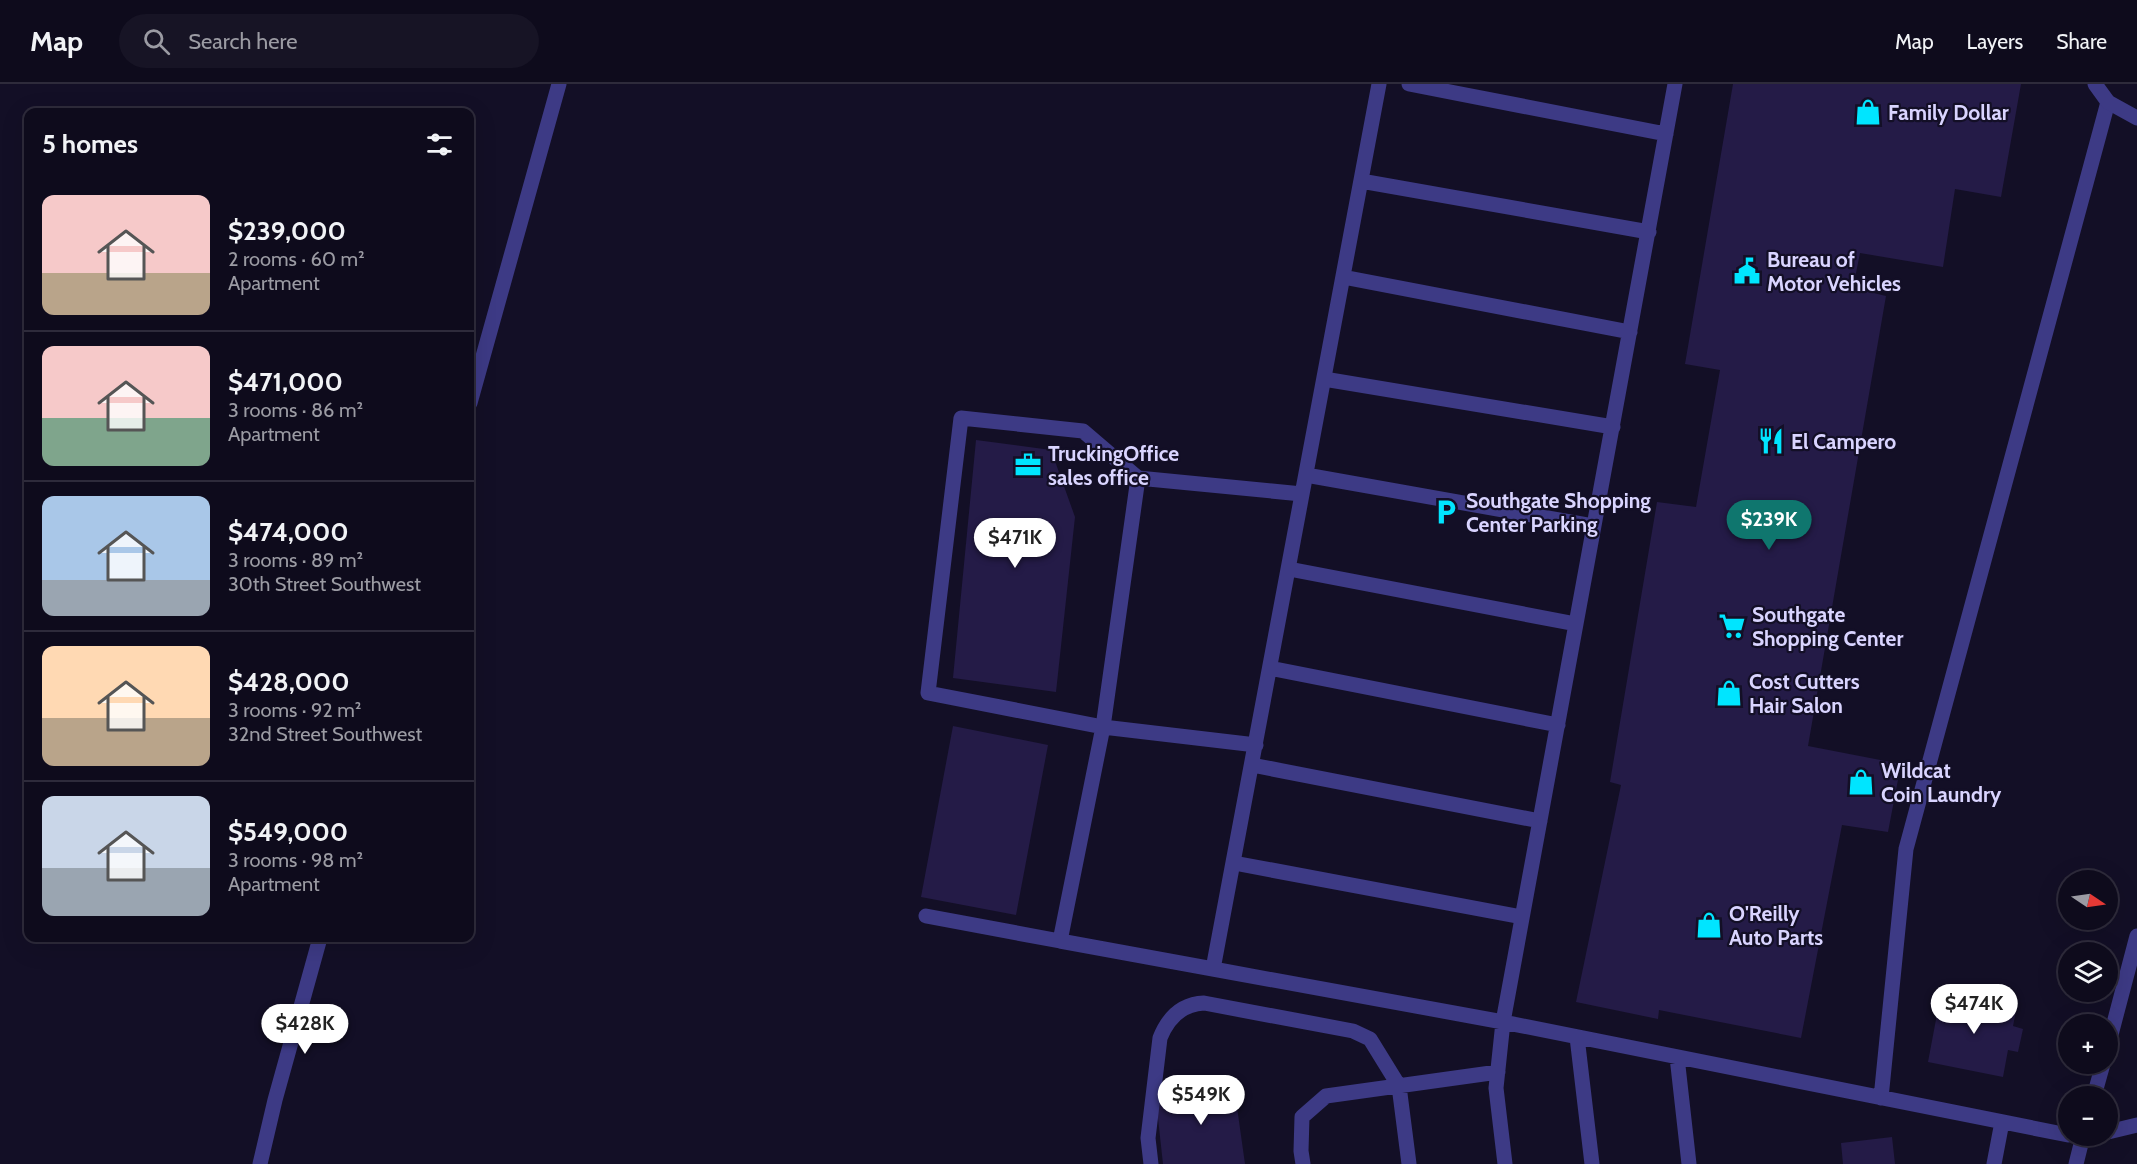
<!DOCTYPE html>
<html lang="en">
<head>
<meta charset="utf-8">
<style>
	:root { --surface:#0e0b1c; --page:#171425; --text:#f1f3f6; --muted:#9b9ba3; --line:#2e2b3b; --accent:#0f766e }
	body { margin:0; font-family:Cabin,sans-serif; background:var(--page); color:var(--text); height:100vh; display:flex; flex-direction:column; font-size:22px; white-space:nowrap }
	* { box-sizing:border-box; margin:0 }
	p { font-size:20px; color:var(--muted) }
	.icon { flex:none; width:33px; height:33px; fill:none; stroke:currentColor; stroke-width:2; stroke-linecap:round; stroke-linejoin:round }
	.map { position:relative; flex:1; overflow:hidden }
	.details { position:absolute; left:24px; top:24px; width:450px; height:834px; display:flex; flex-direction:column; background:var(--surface); border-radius:12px; box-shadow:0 6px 24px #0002,0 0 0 2px var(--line) }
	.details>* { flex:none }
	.needle { width:39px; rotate:103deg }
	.buttons { position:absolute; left:2058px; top:786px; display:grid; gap:12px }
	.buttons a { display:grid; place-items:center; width:60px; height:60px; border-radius:50%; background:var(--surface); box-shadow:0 6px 24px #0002,0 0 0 2px var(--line); font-size:30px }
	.price { position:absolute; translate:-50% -51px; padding:0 14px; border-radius:21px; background:#fff; color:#222; font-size:20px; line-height:39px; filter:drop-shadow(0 2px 3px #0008) }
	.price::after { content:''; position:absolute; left:50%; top:36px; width:18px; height:14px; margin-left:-9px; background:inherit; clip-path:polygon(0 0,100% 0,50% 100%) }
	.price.current { background:var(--accent); color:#fff }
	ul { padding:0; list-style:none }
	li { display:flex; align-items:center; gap:18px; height:150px; padding:0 18px }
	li+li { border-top:2px solid var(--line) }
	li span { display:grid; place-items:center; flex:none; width:168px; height:120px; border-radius:12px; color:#555 }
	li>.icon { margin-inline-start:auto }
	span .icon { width:72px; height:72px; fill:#fffc; stroke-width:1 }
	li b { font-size:26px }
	h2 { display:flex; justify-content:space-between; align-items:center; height:72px; padding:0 18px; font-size:26px }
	header { display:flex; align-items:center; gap:36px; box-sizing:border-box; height:84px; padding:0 30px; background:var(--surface); border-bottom:2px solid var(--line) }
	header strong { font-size:28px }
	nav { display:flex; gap:33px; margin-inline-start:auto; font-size:21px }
	.search { width:420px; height:54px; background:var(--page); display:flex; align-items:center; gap:15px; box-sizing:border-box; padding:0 21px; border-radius:33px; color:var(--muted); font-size:22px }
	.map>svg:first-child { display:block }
	.building { fill:#241b47 }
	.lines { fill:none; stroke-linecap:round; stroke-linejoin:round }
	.service { stroke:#3d3a85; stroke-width:15 }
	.minor { stroke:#3d3a85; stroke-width:15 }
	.labels { text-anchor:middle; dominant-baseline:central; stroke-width:4.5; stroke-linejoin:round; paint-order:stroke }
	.poi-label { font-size:21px; font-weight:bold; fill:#d9d4ff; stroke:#130f26; text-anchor:start }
</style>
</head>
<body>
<header>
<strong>Map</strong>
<div class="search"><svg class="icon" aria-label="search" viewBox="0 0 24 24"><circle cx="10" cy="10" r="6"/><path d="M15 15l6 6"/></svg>Search here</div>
<nav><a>Map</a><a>Layers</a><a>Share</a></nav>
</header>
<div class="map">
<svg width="2137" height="1080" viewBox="0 0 2137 1080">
	<rect width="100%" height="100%" fill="#130f26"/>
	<!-- building -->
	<path class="building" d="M1733,0H2021L2001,113L1955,105L1943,183L1860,169L1853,204L1886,212L1808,662L1901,680L1888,748L1842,741L1801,954L1659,926L1658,935L1576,918L1621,701L1610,698L1657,418L1696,423L1720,286L1685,280Z
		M976,356L1051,366L1075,433L1056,608L953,594Z
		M953,642L1048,661L1016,831L921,813Z
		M1941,909L2017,922L2013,942L2023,945L2018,968L2008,966L2003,993L1928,978Z
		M1228,996L1229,1010L1235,1009L1245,1080H1163L1156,1016L1176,1015L1174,1004Z
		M1892,1053L1895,1080H1843L1841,1059Z"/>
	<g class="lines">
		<!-- service -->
		<path class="service" d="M1379,0L1213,885L1503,938L2068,1051
			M1409,0L1666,50
			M1361,97L1649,148
			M1343,193L1630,248
			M1324,295L1613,343
			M1306,391L1593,442
			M1138,394L1083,347L961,334L928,609L1103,643L1060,857L1213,885
			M1289,485L1576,540
			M1270,584L1558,641
			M1256,661L1103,643L1138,394L1302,410
			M1252,681L1540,737
			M1234,779L1522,833
			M926,832L1060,857
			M1577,953L1592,1080
			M1677,973L1689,1080
			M1881,1014L1906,765L2108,18
			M2108,1048L2137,1041
			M1151,1080L1148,1054L1160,954C1168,934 1181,920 1204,919L1353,947L1370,955L1399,1002L1409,1080
			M1303,1080L1301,1067L1302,1033L1326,1012L1498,988
			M1505,1080L1496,1004L1503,938L1675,0
			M1994,1080L2002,1038"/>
		<!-- minor -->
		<path class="minor" d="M2095,0L2108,18L2137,34
			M470,319L559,0
			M2108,962L2137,852
			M2094,1012L2103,980
			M260,1080L275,1016L320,854
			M2076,1080L2083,1052"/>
	</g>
	<!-- icons -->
	<defs>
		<g id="shop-bare" transform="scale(2.07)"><path d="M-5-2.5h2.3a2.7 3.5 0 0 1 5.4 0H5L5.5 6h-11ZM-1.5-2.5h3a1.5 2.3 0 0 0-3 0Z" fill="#00e5ff" stroke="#130f26" stroke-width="2.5" paint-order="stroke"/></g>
		<g id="civic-bare" transform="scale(2.07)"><path d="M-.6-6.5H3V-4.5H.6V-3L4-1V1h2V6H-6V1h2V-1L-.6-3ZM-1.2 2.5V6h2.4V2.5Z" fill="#00e5ff" stroke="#130f26" stroke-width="2.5" paint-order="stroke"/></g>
		<g id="restaurant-bare" transform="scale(2.07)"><path d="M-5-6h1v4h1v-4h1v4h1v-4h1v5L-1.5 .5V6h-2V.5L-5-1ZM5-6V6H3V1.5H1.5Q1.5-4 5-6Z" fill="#00e5ff" stroke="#130f26" stroke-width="2.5" paint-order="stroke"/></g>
		<g id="office-bare" transform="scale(2.07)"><path d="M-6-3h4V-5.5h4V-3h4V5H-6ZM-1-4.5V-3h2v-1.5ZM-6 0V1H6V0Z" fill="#00e5ff" stroke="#130f26" stroke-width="2.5" paint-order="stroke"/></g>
		<g id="parking-bare" transform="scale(2.07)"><path d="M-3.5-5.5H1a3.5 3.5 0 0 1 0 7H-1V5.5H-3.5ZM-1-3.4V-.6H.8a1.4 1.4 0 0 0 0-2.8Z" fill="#00e5ff" stroke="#130f26" stroke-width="2.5" paint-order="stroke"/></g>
		<g id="supermarket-bare" transform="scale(2.07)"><path d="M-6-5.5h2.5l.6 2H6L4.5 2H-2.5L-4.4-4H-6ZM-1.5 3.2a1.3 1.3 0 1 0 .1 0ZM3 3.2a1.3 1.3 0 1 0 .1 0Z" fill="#00e5ff" stroke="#130f26" stroke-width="2.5" paint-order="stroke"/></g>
	</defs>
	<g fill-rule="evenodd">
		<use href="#shop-bare" x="1868" y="28"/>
		<use href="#civic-bare" x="1747" y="187"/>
		<use href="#restaurant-bare" x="1771" y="357"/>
		<use href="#office-bare" x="1028" y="381"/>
		<use href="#parking-bare" x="1446" y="428"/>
		<use href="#supermarket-bare" x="1732" y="542"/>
		<use href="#shop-bare" x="1729" y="609"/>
		<use href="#shop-bare" x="1861" y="698"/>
		<use href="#shop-bare" x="1709" y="841"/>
	</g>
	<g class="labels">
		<!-- poi labels -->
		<g class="poi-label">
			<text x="1888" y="28">Family Dollar</text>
			<text x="1767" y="175">Bureau of<tspan x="1767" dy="24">Motor Vehicles</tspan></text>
			<text x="1791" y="357">El Campero</text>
			<text x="1048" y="369">TruckingOffice<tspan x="1048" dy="24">sales office</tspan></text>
			<text x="1466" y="416">Southgate Shopping<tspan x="1466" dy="24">Center Parking</tspan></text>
			<text x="1752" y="530">Southgate<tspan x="1752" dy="24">Shopping Center</tspan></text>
			<text x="1749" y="597">Cost Cutters<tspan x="1749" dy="24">Hair Salon</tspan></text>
			<text x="1881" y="686">Wildcat<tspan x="1881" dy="24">Coin Laundry</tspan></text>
			<text x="1729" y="829">O'Reilly<tspan x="1729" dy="24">Auto Parts</tspan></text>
		</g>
	</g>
</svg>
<div class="buttons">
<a><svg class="needle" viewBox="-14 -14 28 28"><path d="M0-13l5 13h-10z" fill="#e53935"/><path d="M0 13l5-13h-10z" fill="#9b9ba3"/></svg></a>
<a><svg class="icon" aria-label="layers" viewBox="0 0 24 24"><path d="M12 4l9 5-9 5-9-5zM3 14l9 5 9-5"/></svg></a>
<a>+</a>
<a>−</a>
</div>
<b class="price current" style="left:1769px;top:467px">$239K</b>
<b class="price" style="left:1015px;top:485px">$471K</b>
<b class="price" style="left:1974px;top:951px">$474K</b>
<b class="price" style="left:305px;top:971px">$428K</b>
<b class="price" style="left:1201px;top:1042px">$549K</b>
<section class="details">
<h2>5 homes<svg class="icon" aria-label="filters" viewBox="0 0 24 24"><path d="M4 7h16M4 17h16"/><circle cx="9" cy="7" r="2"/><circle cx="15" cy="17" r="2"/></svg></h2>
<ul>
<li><span style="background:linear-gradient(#f6c9c9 65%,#b9a48a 0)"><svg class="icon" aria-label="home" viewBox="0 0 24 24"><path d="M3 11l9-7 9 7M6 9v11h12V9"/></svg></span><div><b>$239,000</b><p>2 rooms · 60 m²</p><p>Apartment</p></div></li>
<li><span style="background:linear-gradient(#f6c9c9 60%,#7fa58c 0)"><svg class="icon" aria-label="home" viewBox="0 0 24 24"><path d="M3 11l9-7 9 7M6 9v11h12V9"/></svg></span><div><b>$471,000</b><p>3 rooms · 86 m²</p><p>Apartment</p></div></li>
<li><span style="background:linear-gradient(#a9c7e8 70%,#9aa5b1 0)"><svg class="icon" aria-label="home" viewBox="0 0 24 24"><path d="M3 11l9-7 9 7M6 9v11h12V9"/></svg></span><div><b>$474,000</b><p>3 rooms · 89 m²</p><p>30th Street Southwest</p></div></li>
<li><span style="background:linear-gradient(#ffd9b3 60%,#b9a48a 0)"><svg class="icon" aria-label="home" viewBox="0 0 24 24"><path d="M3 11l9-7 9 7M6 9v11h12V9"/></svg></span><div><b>$428,000</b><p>3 rooms · 92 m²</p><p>32nd Street Southwest</p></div></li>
<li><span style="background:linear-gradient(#c9d6e8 60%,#9aa5b1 0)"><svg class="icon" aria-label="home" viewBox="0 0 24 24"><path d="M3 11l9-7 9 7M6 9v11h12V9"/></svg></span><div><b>$549,000</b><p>3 rooms · 98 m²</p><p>Apartment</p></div></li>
</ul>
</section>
</div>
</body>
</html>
